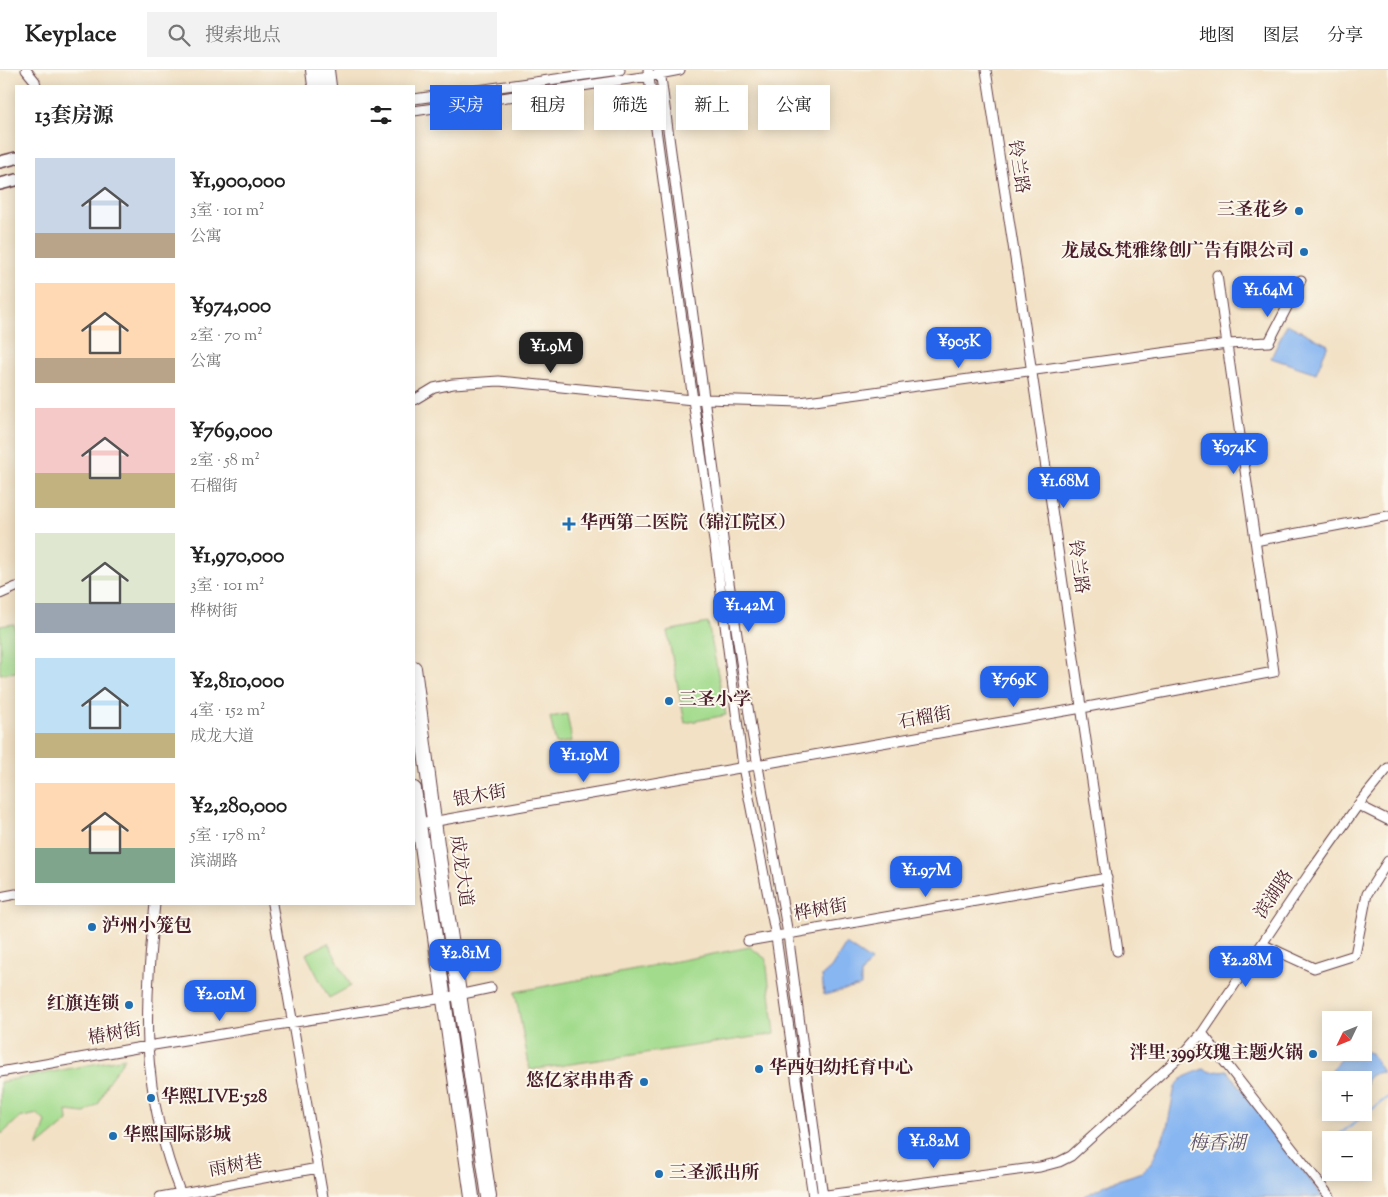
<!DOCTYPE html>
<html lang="zh">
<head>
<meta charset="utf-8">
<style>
	:root { --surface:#fff; --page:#f2f2f2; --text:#222; --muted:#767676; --line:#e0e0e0; --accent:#2563eb }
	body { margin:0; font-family:"Sorts Mill Goudy","Noto Serif SC",serif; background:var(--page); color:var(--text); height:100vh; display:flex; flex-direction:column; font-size:19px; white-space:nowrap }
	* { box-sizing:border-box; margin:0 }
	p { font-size:16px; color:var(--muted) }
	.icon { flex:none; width:28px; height:28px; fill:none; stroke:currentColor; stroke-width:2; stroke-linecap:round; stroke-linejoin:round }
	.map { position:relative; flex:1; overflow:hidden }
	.side { position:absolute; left:15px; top:15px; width:400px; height:820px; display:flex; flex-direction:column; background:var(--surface); border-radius:0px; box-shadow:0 2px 12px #0003 }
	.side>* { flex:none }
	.banner { position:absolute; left:430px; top:15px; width:475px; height:45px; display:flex; gap:10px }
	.needle { width:32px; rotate:227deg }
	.tools { position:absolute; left:1322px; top:941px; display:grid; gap:10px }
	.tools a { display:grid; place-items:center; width:50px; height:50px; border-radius:0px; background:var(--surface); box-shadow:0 2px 12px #0003; font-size:25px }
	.price { position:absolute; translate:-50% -42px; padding:0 11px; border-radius:10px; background:var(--accent); color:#fff; font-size:16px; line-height:32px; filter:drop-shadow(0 1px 2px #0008) }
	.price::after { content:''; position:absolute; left:50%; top:30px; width:15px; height:11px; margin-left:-8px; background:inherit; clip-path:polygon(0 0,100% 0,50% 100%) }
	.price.on { background:#222; color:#fff }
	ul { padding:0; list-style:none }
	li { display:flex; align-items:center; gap:15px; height:125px; padding:0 20px }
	li span { display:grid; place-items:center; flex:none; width:140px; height:100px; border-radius:0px; color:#555 }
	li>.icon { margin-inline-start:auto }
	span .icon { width:60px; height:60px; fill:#fffc; stroke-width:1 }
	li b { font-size:21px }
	h2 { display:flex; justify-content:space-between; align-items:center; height:60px; padding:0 20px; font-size:21px }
	.tag { padding:0 18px; border-radius:0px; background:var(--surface); box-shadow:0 2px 12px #0003; font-size:18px; line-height:45px }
	.tag.on { background:var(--accent); color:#fff }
	header { display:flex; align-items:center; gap:30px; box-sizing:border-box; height:70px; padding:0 25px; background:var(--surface); border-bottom:1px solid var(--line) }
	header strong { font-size:24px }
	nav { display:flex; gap:28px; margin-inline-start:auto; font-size:18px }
	.search { width:350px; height:45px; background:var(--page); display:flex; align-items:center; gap:12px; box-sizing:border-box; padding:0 18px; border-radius:0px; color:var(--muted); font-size:19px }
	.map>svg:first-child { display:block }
	.green { fill:#a3db8d; stroke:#767d5c }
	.water { fill:#87b6f1; stroke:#686a8e }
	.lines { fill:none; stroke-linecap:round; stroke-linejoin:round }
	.stream { stroke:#87b6f1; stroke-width:2 }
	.minor-casing { stroke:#633c42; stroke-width:11 }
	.major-casing { stroke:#633c42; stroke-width:14 }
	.highway-casing { stroke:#633c42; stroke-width:16 }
	.minor { stroke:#fff; stroke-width:9 }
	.major { stroke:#fff; stroke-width:11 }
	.highway { stroke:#fff; stroke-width:14 }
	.poi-dot { fill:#1f6fb2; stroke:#fbf7ec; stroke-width:2 }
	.labels { text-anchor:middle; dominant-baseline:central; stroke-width:4; stroke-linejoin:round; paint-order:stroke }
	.street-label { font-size:18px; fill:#4a1f2b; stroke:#fbf7ec }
	.poi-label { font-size:18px; font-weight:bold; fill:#4a1f2b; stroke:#fbf7ec; text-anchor:start }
	.water-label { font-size:19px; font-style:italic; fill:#5f5470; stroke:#fbf7ec }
</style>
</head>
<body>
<header>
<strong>Keyplace</strong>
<div class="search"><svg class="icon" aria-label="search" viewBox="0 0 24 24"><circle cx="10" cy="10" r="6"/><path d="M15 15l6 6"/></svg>搜索地点</div>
<nav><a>地图</a><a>图层</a><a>分享</a></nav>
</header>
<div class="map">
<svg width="1388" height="1127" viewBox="0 0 1388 1127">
	<rect width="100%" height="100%" fill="#fbf7ec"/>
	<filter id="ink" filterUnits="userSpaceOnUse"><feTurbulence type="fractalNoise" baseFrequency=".02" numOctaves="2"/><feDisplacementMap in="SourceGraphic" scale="10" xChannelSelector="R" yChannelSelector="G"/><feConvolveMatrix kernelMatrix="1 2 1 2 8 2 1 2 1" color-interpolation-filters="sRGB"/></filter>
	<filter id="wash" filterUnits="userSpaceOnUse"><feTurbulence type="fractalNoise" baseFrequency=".0096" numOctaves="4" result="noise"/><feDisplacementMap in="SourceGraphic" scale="20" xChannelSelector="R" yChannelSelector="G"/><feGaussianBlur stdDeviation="1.12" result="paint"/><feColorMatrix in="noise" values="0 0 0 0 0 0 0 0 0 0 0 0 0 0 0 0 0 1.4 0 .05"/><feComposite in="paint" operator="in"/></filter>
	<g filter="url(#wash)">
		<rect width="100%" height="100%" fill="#f2e1c5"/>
		<!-- green -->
		<path class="green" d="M708,553L726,645L685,653L667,561Z
			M14,554L16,571V602L0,604V556Z
			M567,644L572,671L556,674L550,647Z
			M328,873L351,916L329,928L306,884Z
			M750,877L766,889L775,964L530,1000L515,922Z
			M125,988L107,1013L99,1033L85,1043L67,1041L68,1051L37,1077L46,1052L37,1044L19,1048L3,1063H0V1012Z"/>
		<!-- water -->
		<path class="water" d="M1287,254L1328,275L1316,303L1271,288Z
			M846,874L871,891L861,904V916L824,925L822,906L831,898Z
			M1364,981L1371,983L1383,1002C1372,1003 1366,1007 1365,1018H1364V1010H1331V1013L1326,1008L1343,985L1346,983L1364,982Z
			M1203,999L1211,1002L1227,1000L1323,1127H1083L1111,1112L1143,1102L1152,1091L1167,1058L1175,1016L1184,1007Z"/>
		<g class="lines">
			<!-- stream -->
			<path class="stream" d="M1332,1070L1388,1027"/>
		</g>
	</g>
	<g filter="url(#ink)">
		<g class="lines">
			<!-- minor casing -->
			<g class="minor-casing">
				<path id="minor" d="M26,0L35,11L36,16
					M648,0L693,330L716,484L743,697L776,867L813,1127
					M660,0L728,506L751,657L788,864L823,1127
					M986,0L1017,201L1117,881
					M414,29L620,0
					M414,41L649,6L680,0
					M414,330L434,318L453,314L499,311L693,330L705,329L800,332L1227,274L1269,272L1301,210
					M1255,471L1388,446
					M0,524L16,517
					M1358,735L1388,750
					M414,755L1082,638L1274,602L1217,205
					M0,827L16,824
					M155,834C150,880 146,928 148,975C151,1026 163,1080 182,1127
					M272,834L323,1127
					M748,871L1107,808
					M1262,874L1314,898L1355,885L1367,824L1388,791
					M1202,963L1330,1127
					M0,1002L148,976L444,928L491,918
					M819,1126L1040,1097L1059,1092L1071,1086L1187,980L1202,963L1309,804L1358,735L1388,698
					M160,1127L318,1098"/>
			</g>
			<!-- major casing -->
			<g class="major-casing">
				<path id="major" d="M0,92L16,88
					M0,114L16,110"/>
			</g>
			<!-- highway casing -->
			<g class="highway-casing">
				<path id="highway" d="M313,0L315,16
					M327,0L329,16
					M414,598L437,774L489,1127
					M414,719L472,1127"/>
			</g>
			<!-- minor -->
			<use href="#minor" class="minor"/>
			<!-- major -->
			<use href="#major" class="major"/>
			<!-- highway -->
			<use href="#highway" class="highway"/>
		</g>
	</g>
	<!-- markers -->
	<g class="poi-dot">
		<circle cx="1299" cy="141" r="5"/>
		<circle cx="1304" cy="182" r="5"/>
		<path d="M566.5 446.5h5v5h5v5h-5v5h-5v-5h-5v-5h5z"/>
		<circle cx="669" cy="631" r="5"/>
		<circle cx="92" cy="857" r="5"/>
		<circle cx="129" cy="935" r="5"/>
		<circle cx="1313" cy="984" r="5"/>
		<circle cx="759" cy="999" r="5"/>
		<circle cx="644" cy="1012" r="5"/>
		<circle cx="151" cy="1028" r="5"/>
		<circle cx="113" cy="1066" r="5"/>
		<circle cx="659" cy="1104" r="5"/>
	</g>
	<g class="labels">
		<!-- street labels -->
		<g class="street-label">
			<text transform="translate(1017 97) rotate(81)">铃兰路</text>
			<text transform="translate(1077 497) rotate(82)">铃兰路</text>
			<text transform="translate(925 649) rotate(-10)">石榴街</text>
			<text transform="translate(480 727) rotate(-10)">银木街</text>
			<text transform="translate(460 801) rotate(82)">成龙大道</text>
			<text transform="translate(1275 825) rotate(-56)">滨湖路</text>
			<text transform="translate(821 841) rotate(-10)">桦树街</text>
			<text transform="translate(115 965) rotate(-10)">椿树街</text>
			<text transform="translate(236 1097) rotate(-10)">雨树巷</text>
		</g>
		<!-- poi labels -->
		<g class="poi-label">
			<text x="1289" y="141" text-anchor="end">三圣花乡</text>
			<text x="1294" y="182" text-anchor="end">龙晟&amp;梵雅缘创广告有限公司</text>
			<text x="580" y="454">华西第二医院（锦江院区）</text>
			<text x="679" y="631">三圣小学</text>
			<text x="102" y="857">泸州小笼包</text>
			<text x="119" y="935" text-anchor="end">红旗连锁</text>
			<text x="1303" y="984" text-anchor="end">泮里·399玫瑰主题火锅</text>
			<text x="769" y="999">华西妇幼托育中心</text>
			<text x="634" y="1012" text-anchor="end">悠亿家串串香</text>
			<text x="161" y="1028">华熙LIVE·528</text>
			<text x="123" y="1066">华熙国际影城</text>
			<text x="669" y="1104">三圣派出所</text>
		</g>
		<!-- water labels -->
		<g class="water-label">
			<text x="1217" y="1074">梅香湖</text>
		</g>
	</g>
</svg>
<div class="tools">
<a><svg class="needle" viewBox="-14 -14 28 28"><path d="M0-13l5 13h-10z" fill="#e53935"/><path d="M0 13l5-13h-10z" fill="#767676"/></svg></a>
<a>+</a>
<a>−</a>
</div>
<b class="price" style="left:1268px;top:248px">¥1.64M</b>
<b class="price" style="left:959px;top:299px">¥905K</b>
<b class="price on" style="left:551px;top:304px">¥1.9M</b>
<b class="price" style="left:1234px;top:405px">¥974K</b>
<b class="price" style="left:1064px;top:439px">¥1.68M</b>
<b class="price" style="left:749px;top:563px">¥1.42M</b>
<b class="price" style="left:1014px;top:638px">¥769K</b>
<b class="price" style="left:584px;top:713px">¥1.19M</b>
<b class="price" style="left:926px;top:828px">¥1.97M</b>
<b class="price" style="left:465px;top:911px">¥2.81M</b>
<b class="price" style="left:1246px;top:918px">¥2.28M</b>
<b class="price" style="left:220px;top:952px">¥2.01M</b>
<b class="price" style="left:934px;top:1099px">¥1.82M</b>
<div class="banner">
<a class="tag on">买房</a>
<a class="tag">租房</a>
<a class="tag">筛选</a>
<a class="tag">新上</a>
<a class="tag">公寓</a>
</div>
<section class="side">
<h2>13套房源<svg class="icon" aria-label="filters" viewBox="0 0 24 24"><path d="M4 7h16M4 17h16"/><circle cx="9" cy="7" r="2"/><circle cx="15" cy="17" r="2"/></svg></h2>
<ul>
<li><span style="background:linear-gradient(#c9d6e8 75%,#b9a48a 0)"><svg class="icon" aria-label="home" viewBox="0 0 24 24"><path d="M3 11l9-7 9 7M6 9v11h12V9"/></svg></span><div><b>¥1,900,000</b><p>3室 · 101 m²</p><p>公寓</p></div></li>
<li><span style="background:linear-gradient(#ffd9b3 75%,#b9a48a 0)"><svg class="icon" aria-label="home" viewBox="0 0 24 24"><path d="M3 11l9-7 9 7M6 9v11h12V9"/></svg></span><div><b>¥974,000</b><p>2室 · 70 m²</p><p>公寓</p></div></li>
<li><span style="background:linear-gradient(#f6c9c9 65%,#c2b280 0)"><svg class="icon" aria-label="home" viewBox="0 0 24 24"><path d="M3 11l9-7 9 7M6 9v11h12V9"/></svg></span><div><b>¥769,000</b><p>2室 · 58 m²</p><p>石榴街</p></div></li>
<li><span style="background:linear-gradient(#dfe7d0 70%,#9aa5b1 0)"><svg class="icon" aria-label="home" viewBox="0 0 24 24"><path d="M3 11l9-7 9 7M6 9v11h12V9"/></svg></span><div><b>¥1,970,000</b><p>3室 · 101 m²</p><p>桦树街</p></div></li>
<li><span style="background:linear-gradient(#bfe0f5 75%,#c2b280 0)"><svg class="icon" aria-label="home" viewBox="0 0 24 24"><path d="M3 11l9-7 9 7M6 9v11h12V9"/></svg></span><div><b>¥2,810,000</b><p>4室 · 152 m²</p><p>成龙大道</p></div></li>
<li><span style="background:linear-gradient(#ffd9b3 65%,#7fa58c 0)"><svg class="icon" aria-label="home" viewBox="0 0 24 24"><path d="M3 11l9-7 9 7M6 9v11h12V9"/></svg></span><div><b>¥2,280,000</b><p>5室 · 178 m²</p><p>滨湖路</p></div></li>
</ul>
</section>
</div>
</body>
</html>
